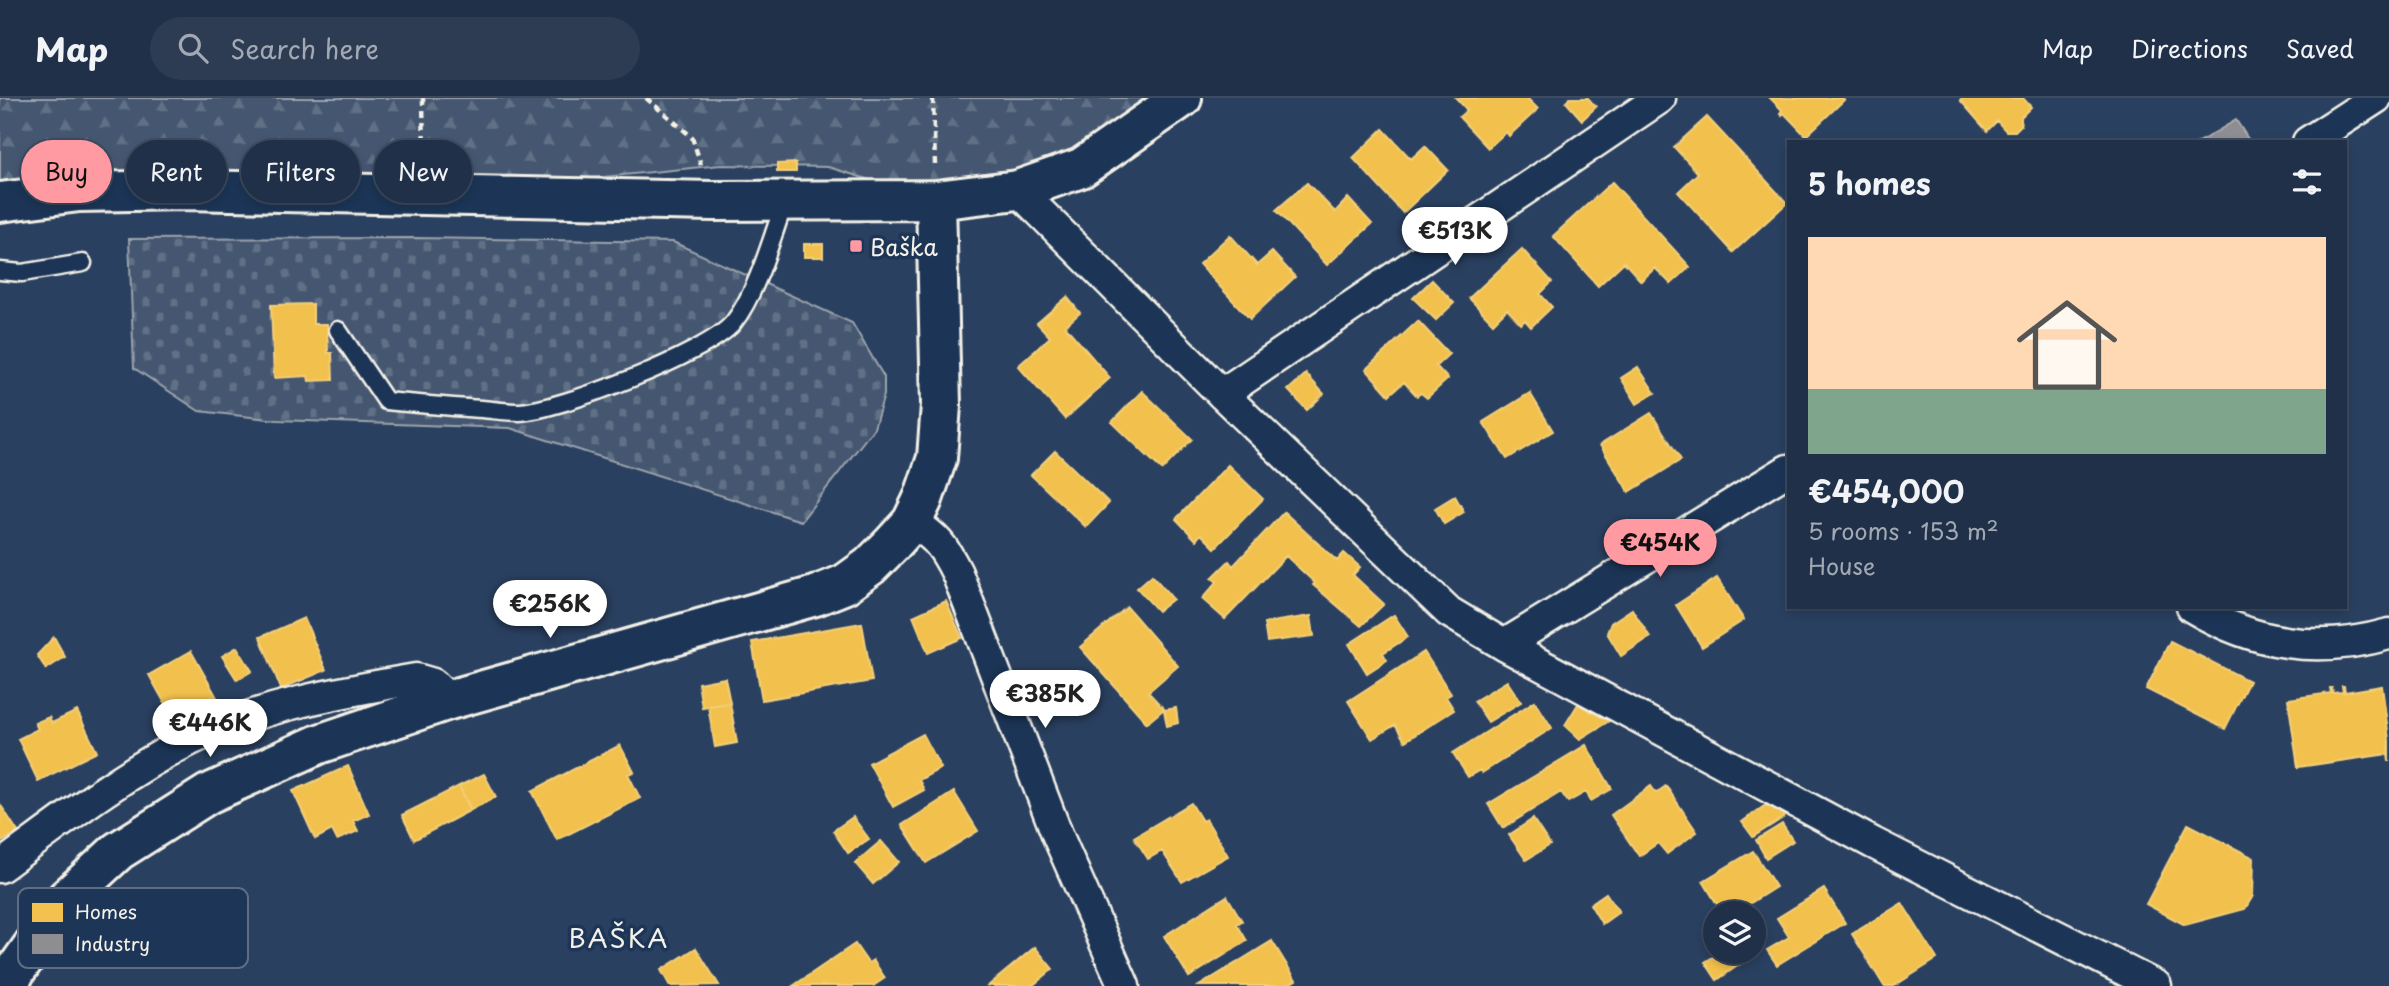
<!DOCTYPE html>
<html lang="en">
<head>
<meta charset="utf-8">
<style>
	:root { --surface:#203048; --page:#2d3c52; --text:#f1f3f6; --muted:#a2a9b4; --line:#3d4b60; --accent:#ff9aa2 }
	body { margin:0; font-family:"Playpen Sans",sans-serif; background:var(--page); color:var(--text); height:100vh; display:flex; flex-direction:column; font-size:26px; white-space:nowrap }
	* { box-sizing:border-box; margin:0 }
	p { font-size:23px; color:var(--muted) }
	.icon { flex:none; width:38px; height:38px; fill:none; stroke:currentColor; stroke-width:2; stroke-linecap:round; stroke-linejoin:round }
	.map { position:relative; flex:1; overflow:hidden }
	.side { position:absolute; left:1787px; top:42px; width:560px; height:469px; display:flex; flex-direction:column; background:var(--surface); border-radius:0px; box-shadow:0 4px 10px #0003,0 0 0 2px var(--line) }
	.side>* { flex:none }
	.guide { position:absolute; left:21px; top:42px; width:665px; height:63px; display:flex; gap:14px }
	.tools { position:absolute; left:1703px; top:803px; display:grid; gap:14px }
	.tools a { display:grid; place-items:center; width:63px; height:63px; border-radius:50%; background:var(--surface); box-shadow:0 4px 10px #0003,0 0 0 2px var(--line); font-size:35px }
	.price { position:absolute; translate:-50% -60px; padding:0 16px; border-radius:24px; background:#fff; color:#222; font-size:23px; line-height:46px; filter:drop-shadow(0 2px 4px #0008) }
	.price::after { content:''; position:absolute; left:50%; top:42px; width:21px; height:16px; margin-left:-10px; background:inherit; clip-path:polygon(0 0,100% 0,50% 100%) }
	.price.on { background:var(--accent); color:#111 }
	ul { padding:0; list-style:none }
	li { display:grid; align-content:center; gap:14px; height:371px; padding:0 21px }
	li span { display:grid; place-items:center; height:217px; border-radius:0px; color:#555 }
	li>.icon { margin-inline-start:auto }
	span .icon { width:126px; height:126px; fill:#fffc; stroke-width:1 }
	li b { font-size:30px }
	h2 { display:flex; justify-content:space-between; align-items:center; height:84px; padding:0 21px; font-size:30px }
	.pill { padding:0 24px; border-radius:32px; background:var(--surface); box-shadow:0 4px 10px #0003,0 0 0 2px var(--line); font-size:24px; line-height:63px }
	.pill.on { background:var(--accent); color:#111 }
	header { display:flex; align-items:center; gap:42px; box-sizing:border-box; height:98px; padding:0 35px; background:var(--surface); border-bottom:2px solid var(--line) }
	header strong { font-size:33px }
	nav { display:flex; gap:38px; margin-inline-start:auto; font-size:24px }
	.search { width:490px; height:63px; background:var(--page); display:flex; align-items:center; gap:18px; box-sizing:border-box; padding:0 24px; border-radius:38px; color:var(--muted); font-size:26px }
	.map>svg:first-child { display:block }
	.forest { fill:url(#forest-firs); stroke:#9ca4ac; stroke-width:2 }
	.cemetery { fill:url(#cemetery-stones); stroke:#9ca4ac; stroke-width:2 }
	.homes { fill:#f2c14e; stroke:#f3cf7c; stroke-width:2 }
	.industry { fill:#8d8d92; stroke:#acabac; stroke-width:2 }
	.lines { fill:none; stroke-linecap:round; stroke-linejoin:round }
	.lane-casing { stroke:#f4f1e8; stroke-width:21 }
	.street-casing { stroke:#f4f1e8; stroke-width:35 }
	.secondary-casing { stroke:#f4f1e8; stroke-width:44 }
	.path { stroke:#f4f1e8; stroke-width:4.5; stroke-dasharray:7 5; stroke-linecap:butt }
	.lane { stroke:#1d3557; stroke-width:16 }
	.street { stroke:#1d3557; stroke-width:30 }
	.secondary { stroke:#1d3557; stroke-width:38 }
	.poi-dot { fill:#ff9aa2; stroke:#1d3557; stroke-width:2.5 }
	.labels { text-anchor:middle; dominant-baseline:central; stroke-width:7; stroke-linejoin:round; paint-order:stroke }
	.poi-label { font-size:23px; fill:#f4f1e8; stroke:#1d3557; text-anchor:start }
	.quarter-label { font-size:26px; letter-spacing:2px; fill:#f4f1e8; stroke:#1d3557 }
	.key { fill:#1d3557; stroke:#5e6d82; stroke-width:2 }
	.key-label { font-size:19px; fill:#f4f1e8 }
</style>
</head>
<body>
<header>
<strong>Map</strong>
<div class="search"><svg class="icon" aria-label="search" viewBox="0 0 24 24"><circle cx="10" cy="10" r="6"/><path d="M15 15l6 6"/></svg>Search here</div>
<nav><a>Map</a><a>Directions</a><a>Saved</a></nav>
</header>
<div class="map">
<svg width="2389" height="888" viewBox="0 0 2389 888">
	<defs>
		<pattern id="forest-firs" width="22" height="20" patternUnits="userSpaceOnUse" patternTransform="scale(1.75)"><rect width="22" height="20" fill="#445771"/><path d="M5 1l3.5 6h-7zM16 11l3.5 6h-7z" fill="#607085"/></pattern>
		<pattern id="cemetery-stones" width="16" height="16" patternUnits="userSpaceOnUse" patternTransform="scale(1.75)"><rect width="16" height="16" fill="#445771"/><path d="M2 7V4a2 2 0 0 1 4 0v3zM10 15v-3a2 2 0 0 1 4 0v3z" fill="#607085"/></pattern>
	</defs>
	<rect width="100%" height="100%" fill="#2a4060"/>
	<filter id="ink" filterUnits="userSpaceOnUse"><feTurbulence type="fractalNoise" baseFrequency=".0143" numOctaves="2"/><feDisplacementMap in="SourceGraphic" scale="14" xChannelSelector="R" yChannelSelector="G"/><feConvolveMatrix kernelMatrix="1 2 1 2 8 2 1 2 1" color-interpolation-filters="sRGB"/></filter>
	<g filter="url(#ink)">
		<!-- forest -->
		<path class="forest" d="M0,0H1174L1081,70L936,102L828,69L721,67L425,97L0,104Z"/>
		<!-- cemetery -->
		<path class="cemetery" d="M416,140L673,144L852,225L884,279V297L874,330L801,423L510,330L277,322L199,313L134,270L129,141Z"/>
		<!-- homes -->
		<path class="homes" d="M1456,0H1527L1538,11L1509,38L1506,34L1488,50L1459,19L1467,12Z
			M1570,0H1588L1596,9L1582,22L1566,4Z
			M1770,0H1842L1844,2L1806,38L1784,15L1782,17L1780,15L1782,12Z
			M1962,0H2023L2031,9L2021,19V27L2015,33H2006L1997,23L1987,33L1960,2Z
			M1707,19L1787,105L1733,154L1678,94L1698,75L1674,49Z
			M1383,31L1411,61L1425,48L1448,72L1403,115L1353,60Z
			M796,65V74H777V66Z
			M1612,84L1690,169L1671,186L1655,170L1641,183L1624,164L1598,188L1553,138Z
			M1307,85L1335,114L1348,100L1372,126L1327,167L1276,112Z
			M1230,137L1257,167L1272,154L1295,179L1250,221L1199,166Z
			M804,146H823V159H804Z
			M1522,151L1552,184L1540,196L1552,209L1531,229L1525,222L1521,226L1507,211L1493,225L1469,200Z
			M1432,182L1454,205L1436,222L1413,200Z
			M1067,199L1080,215L1065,228L1110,280L1065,321L1018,268L1050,239L1037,225Z
			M313,206V226H327L328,255H332L333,282L309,283L308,278L274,280L271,207Z
			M1418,223L1449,256L1436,268L1448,281L1427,300L1421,295L1417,298L1404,284L1389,297L1366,271Z
			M1638,269L1655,295L1637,306L1621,280Z
			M1306,276L1324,296L1307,312L1288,292Z
			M1142,293L1192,341L1162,372L1112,324Z
			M1530,295L1553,333L1507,361L1483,324Z
			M1651,315L1681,362L1629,394L1600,347Z
			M1055,353L1109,405L1086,429L1031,377Z
			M1228,367L1263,401L1215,450L1201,436L1196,442L1176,421Z
			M1455,398L1464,414L1444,426L1435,410Z
			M1284,414L1337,463L1344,455L1360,469L1353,477L1384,506L1361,528L1313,487L1315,485L1286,458L1225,521L1202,501L1217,484L1212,480L1229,463L1233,468Z
			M1152,477L1173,501L1158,513L1137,490Z
			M1717,480L1744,522L1702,549L1676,507Z
			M946,503L962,540L928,555L913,518Z
			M1127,509L1178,568L1148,594L1164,611L1147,625L1080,549Z
			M1632,511L1650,539L1621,558L1607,535L1611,525Z
			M1394,517L1408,539L1383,555L1387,562L1367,575L1349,546Z
			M1311,518L1314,538L1267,544L1264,525Z
			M304,520L326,572L281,591L260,539Z
			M862,525L872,583L762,602L752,544Z
			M54,539L65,559L46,571L37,557Z
			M2170,543L2249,583L2225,631L2146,591Z
			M237,549L252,573L237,582L222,558Z
			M191,553L219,603L217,605L213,598L193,609L198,616L177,627L149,577Z
			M1424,554L1451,596L1446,599L1454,612L1405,643L1395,627L1372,641L1348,603Z
			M725,580L730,605L702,609L698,585Z
			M1507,583L1521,604L1488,624L1474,603Z
			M2342,588H2344L2345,594L2382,588L2389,642V664L2388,656L2298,669L2288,601L2331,595L2330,590H2332L2333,595L2343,594Z
			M1535,603L1552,630L1482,675L1480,672L1468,679L1453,655Z
			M730,605L737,645L715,649L708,608Z
			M1578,606L1609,623L1580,641L1565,627Z
			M1176,610L1178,625L1167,628L1164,612Z
			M77,613L97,654L38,683L18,641L38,631L35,625L49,619L52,625Z
			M923,636L941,670L919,682L924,692L893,709L869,665Z
			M620,647L634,674L628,676L640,700L557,742L532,693Z
			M1586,647L1612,691L1591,703L1586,694L1568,704L1561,694L1503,730L1488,706Z
			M348,668L369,716L353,723L358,733L337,742L332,732L315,741L293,693Z
			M484,676L496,699L471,712L459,688Z
			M459,688L471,712L414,742L402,717Z
			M1651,688L1656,695L1666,688L1697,734L1667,756L1658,745L1639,758L1611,717Z
			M954,694L978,733L926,765L902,727Z
			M1191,705L1202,723L1206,721L1228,758L1182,784L1162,753L1148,761L1134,739Z
			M0,706L18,734L0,745Z
			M1767,706L1786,718L1753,739L1742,724Z
			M853,719L869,741L848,755L833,733Z
			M1533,721L1550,747L1526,762L1509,737Z
			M1782,726L1793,743L1766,760L1756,742Z
			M2188,726L2254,760L2253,798L2245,811L2185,827L2146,806Z
			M881,743L899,764L873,786L855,765Z
			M1753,753L1776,789L1733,816H1723L1703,783Z
			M1824,791L1845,825L1777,867L1767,852L1789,839L1777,820Z
			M1606,795L1619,814L1602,826L1590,806Z
			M1227,798L1242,823L1237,826L1247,843L1189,879L1164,838Z
			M1902,805L1937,861L1894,888H1884L1852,836Z
			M1272,843L1296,882L1286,888H1199Z
			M855,846L868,865L873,862L885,880L873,888H793Z
			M1035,849L1053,871L1032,888H988Z
			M696,850L719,887L670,888L661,872Z
			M1721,854H1744L1749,860L1717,882L1705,864Z"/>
		<!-- industry -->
		<path class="industry" d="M2236,22L2250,44H2199Z"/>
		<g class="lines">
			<!-- lane casing -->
			<g class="lane-casing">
				<path id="lane" d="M0,173L22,175L83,165
					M338,232L386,303C418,306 450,309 482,311C494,312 507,314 519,314C560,312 707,256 733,225C757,195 772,139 785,103"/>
			</g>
			<!-- street casing -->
			<g class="street-casing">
				<path id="street" d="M2308,44L2376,0
					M1018,92L1222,296L1449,514L1504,547L1873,745L2156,888
					M1222,296L1660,0
					M912,424C937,439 944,449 957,475L1057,736L1124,888
					M2192,509C2255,547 2318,556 2389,536
					M1504,547L1788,372
					M0,769C61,724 122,676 190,642C260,608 340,594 416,581L433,586L449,602"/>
			</g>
			<!-- secondary casing -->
			<g class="secondary-casing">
				<path id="secondary" d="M0,104L79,94L186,92L713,103L936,102L1018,92L1081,70L1182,0
					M8,888L16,872L66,801L118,753L208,696L319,646L449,602L815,498L845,486L870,468L892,446L912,424L923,401L937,360L941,307L936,102"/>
			</g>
			<!-- path -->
			<path class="path" d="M423,0L424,61
				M646,0L692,39L701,67
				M933,0L935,66"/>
			<!-- lane -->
			<use href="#lane" class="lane"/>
			<!-- street -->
			<use href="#street" class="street"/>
			<!-- secondary -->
			<use href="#secondary" class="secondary"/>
		</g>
	</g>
	<!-- markers -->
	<rect class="poi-dot" x="849" y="141" width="14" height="14" rx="3.5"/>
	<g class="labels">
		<!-- poi labels -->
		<g class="poi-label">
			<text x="870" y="148">Baška</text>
		</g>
		<!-- quarter labels -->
		<g class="quarter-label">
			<text x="619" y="839">BAŠKA</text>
		</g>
	</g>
	<!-- legend -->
	<rect x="18" y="790" width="230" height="80" rx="10" class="key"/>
	<rect x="32" y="805" width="31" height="19" fill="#f2c14e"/>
	<rect x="32" y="836" width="31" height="20" fill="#8d8d92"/>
	<g class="key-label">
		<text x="75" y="821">Homes</text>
		<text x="75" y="853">Industry</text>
	</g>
</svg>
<div class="tools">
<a><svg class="icon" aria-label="layers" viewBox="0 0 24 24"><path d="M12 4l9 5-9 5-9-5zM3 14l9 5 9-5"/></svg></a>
</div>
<b class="price" style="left:1455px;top:169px">€513K</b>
<b class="price on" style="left:1660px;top:481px">€454K</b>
<b class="price" style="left:550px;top:542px">€256K</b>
<b class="price" style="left:1045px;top:632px">€385K</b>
<b class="price" style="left:210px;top:661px">€446K</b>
<div class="guide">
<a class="pill on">Buy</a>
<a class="pill">Rent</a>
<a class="pill">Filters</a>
<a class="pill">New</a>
</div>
<section class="side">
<h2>5 homes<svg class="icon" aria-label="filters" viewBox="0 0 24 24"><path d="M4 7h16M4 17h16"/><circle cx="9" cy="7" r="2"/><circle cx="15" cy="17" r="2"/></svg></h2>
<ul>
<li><span style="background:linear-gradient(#ffd9b3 70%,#7fa58c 0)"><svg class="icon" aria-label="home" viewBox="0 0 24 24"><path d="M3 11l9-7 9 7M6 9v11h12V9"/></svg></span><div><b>€454,000</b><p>5 rooms · 153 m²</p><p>House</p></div></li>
</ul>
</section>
</div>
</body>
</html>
